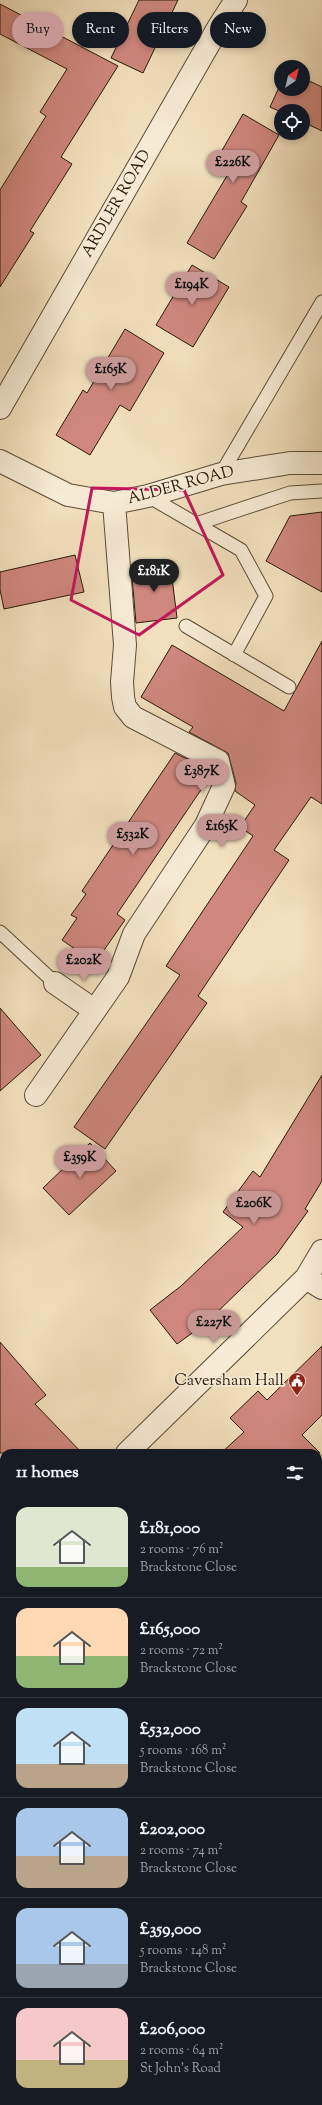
<!DOCTYPE html>
<html lang="en">
<head>
<meta charset="utf-8">
<style>
	:root { --surface:#171b24; --page:#242831; --text:#f1f3f6; --muted:#9ea1a6; --line:#363941; --accent:#c59692 }
	body { margin:0; font-family:"Sorts Mill Goudy",serif; background:var(--page); color:var(--text); height:100vh; display:flex; flex-direction:column; font-size:15px; white-space:nowrap }
	* { box-sizing:border-box; margin:0 }
	p { font-size:13px; color:var(--muted) }
	.icon { flex:none; width:22px; height:22px; fill:none; stroke:currentColor; stroke-width:2; stroke-linecap:round; stroke-linejoin:round }
	.map { position:relative; flex:1; overflow:hidden }
	.details { position:absolute; left:0px; top:1449px; width:322px; height:656px; display:flex; flex-direction:column; background:var(--surface); border-radius:12px 12px 0 0; box-shadow:0 2px 6px #0003 }
	.details>* { flex:none }
	.guide { position:absolute; left:12px; top:12px; width:298px; height:36px; display:flex; gap:8px }
	.needle { width:26px; rotate:35deg }
	.controls { position:absolute; left:274px; top:60px; display:grid; gap:8px }
	.controls a { display:grid; place-items:center; width:36px; height:36px; border-radius:50%; background:var(--surface); box-shadow:0 2px 6px #0003; font-size:20px }
	.price { position:absolute; translate:-50% -34px; padding:0 9px; border-radius:14px; background:var(--accent); color:#111; font-size:13px; line-height:26px; filter:drop-shadow(0 1px 2px #0008) }
	.price::after { content:''; position:absolute; left:50%; top:24px; width:12px; height:9px; margin-left:-6px; background:inherit; clip-path:polygon(0 0,100% 0,50% 100%) }
	.price.current { background:#222; color:#fff }
	ul { padding:0; list-style:none }
	li { display:flex; align-items:center; gap:12px; height:100px; padding:0 16px }
	li+li { border-top:1px solid var(--line) }
	li span { display:grid; place-items:center; flex:none; width:112px; height:80px; border-radius:12px; color:#555 }
	li>.icon { margin-inline-start:auto }
	span .icon { width:48px; height:48px; fill:#fffc; stroke-width:1 }
	li b { font-size:17px }
	h2 { display:flex; justify-content:space-between; align-items:center; height:48px; padding:0 16px; font-size:17px }
	.tag { padding:0 14px; border-radius:18px; background:var(--surface); box-shadow:0 2px 6px #0003; font-size:14px; line-height:36px }
	.tag.current { background:var(--accent); color:#111 }
	.map>svg:first-child { display:block }
	.building { fill:#cf877e; stroke:#281a09 }
	.lines { fill:none; stroke-linecap:round; stroke-linejoin:round }
	.lane-casing { stroke:#5b4c36; stroke-width:15 }
	.street-casing { stroke:#5b4c36; stroke-width:24 }
	.secondary-casing { stroke:#281a09; stroke-width:24 }
	.lane { stroke:#f7ebd5; stroke-width:13 }
	.street { stroke:#f7ebd5; stroke-width:22 }
	.secondary { stroke:#f7ebd5; stroke-width:22 }
	.marked { fill:none; stroke:#c2185b; stroke-width:3; stroke-linejoin:round }
	.labels { text-anchor:middle; dominant-baseline:central; stroke-width:3.5; stroke-linejoin:round; paint-order:stroke }
	.street-label { font-size:16px; fill:#281a09; stroke:#f7ebd5 }
	.poi-label { font-size:16px; fill:#281a09; stroke:#f7ebd5; text-anchor:end }
</style>
</head>
<body>
<div class="map">
<svg width="322" height="2105" viewBox="0 0 322 2105">
	<rect width="100%" height="100%" fill="#f3e0be"/>
	<filter id="stains"><feTurbulence type="fractalNoise" baseFrequency=".005" numOctaves="4"/><feColorMatrix values="0 0 0 0 .2 0 0 0 0 .09 0 0 0 0 .02 0 0 0 .5 -.17"/></filter>
	<radialGradient id="worn" r=".72"><stop offset=".6" stop-color="#630" stop-opacity="0"/><stop offset="1" stop-color="#630" stop-opacity=".3"/></radialGradient>
	<!-- building -->
	<path class="building" d="M139,0H178L143,73L111,58Z
		M0,4L118,66L61,157L72,164L30,231L34,233L0,287V190L46,116L40,112L67,69L0,34Z
		M303,78L322,87V131L303,122V111L281,112L270,107L281,83V89H303Z
		M243,114L279,135L241,202L247,206L214,259L187,243L228,174L213,166Z
		M192,265L229,287L193,347L156,325Z
		M125,329L164,353L130,411L120,405L90,455L56,435L83,390L87,393Z
		M322,512V592L266,561L290,516Z
		M75,555L84,592L4,609L0,590V572Z
		M170,562L177,618L136,623L131,567Z
		M322,641V804L311,797L274,850L289,860L198,996L207,1003L105,1149L74,1127L180,975L166,966L253,836L240,827L255,805L235,791L236,783L228,753L189,732L193,727L141,697L172,645L284,711Z
		M175,753L207,769L209,778L117,914L125,920L95,963L62,940L77,918L71,915L86,894L82,891Z
		M0,1008L41,1055L0,1091Z
		M322,1075V1181L305,1209L308,1211L277,1254L206,1323L177,1344L150,1310L181,1286L243,1227L223,1212L253,1171L260,1177Z
		M90,1143L116,1171L69,1215L43,1188Z
		M0,1342L46,1395L35,1404L82,1453H0Z
		M322,1346V1415L302,1435L320,1453H221L244,1432L230,1418L258,1391L267,1400Z"/>
	<g class="lines">
		<!-- lane casing -->
		<g class="lane-casing">
			<path id="lane" d="M221,474L322,302
				M148,496L241,550L266,596L234,655
				M196,524L290,493L322,491
				M186,626L289,687
				M0,932L55,983"/>
		</g>
		<!-- street casing -->
		<g class="street-casing">
			<path id="street" d="M0,408L218,28L236,0
				M0,461L68,495L114,503L148,496L221,474L290,463H322
				M55,983L94,1010
				M36,1095L118,977L134,934L206,825L224,786L218,761L133,717L125,707L123,697L122,682L125,645L114,503
				M306,1278L322,1288
				M127,1453L306,1278L322,1251
				M0,1578L4,1574
				M0,1997L4,1992
				M0,2055L4,2059
				M51,2101L55,2105"/>
		</g>
		<!-- secondary casing -->
		<g class="secondary-casing">
			<path id="secondary" d="M0,1535L4,1540
				M318,1895L322,1898"/>
		</g>
		<!-- lane -->
		<use href="#lane" class="lane"/>
		<!-- street -->
		<use href="#street" class="street"/>
		<!-- secondary -->
		<use href="#secondary" class="secondary"/>
	</g>
	<!-- marked area -->
	<path class="marked" d="M92,488L184,490L223,575L139,635L71,600Z"/>
	<!-- icons -->
	<defs>
		<g id="civic-pin" transform="scale(0.9)"><path d="M0 17L-7.5 6A9.5 9.5 0 1 1 7.5 6Z" fill="#8f2418" stroke="#f7ebd5"/><path d="M-.6-6.5H3V-4.5H.6V-3L4-1V1h2V6H-6V1h2V-1L-.6-3ZM-1.2 2.5V6h2.4V2.5Z" fill="#fff"/></g>
	</defs>
	<g fill-rule="evenodd">
		<use href="#civic-pin" x="297" y="1381"/>
	</g>
	<g class="labels">
		<!-- street labels -->
		<g class="street-label">
			<text transform="translate(117 204) rotate(-60)">ARDLER ROAD</text>
			<text transform="translate(181 486) rotate(-15)">ALDER ROAD</text>
		</g>
		<!-- poi labels -->
		<g class="poi-label">
			<text x="284" y="1381">Caversham Hall</text>
		</g>
	</g>
	<rect width="100%" height="100%" filter="url(#stains)"/>
	<rect width="100%" height="100%" fill="url(#worn)"/>
</svg>
<div class="controls">
<a><svg class="needle" viewBox="-14 -14 28 28"><path d="M0-13l5 13h-10z" fill="#e53935"/><path d="M0 13l5-13h-10z" fill="#9ea1a6"/></svg></a>
<a><svg class="icon" aria-label="locate" viewBox="0 0 24 24"><circle cx="12" cy="12" r="6"/><path d="M12 2v4M12 18v4M2 12h4M18 12h4"/></svg></a>
</div>
<b class="price" style="left:233px;top:184px">£226K</b>
<b class="price" style="left:192px;top:306px">£194K</b>
<b class="price" style="left:111px;top:391px">£165K</b>
<b class="price current" style="left:154px;top:593px">£181K</b>
<b class="price" style="left:202px;top:793px">£387K</b>
<b class="price" style="left:222px;top:848px">£165K</b>
<b class="price" style="left:133px;top:856px">£532K</b>
<b class="price" style="left:84px;top:982px">£202K</b>
<b class="price" style="left:80px;top:1179px">£359K</b>
<b class="price" style="left:254px;top:1225px">£206K</b>
<b class="price" style="left:214px;top:1344px">£227K</b>
<div class="guide">
<a class="tag current">Buy</a>
<a class="tag">Rent</a>
<a class="tag">Filters</a>
<a class="tag">New</a>
</div>
<section class="details">
<h2>11 homes<svg class="icon" aria-label="filters" viewBox="0 0 24 24"><path d="M4 7h16M4 17h16"/><circle cx="9" cy="7" r="2"/><circle cx="15" cy="17" r="2"/></svg></h2>
<ul>
<li><span style="background:linear-gradient(#dfe7d0 75%,#8fb573 0)"><svg class="icon" aria-label="home" viewBox="0 0 24 24"><path d="M3 11l9-7 9 7M6 9v11h12V9"/></svg></span><div><b>£181,000</b><p>2 rooms · 76 m²</p><p>Brackstone Close</p></div></li>
<li><span style="background:linear-gradient(#ffd9b3 60%,#8fb573 0)"><svg class="icon" aria-label="home" viewBox="0 0 24 24"><path d="M3 11l9-7 9 7M6 9v11h12V9"/></svg></span><div><b>£165,000</b><p>2 rooms · 72 m²</p><p>Brackstone Close</p></div></li>
<li><span style="background:linear-gradient(#bfe0f5 70%,#b9a48a 0)"><svg class="icon" aria-label="home" viewBox="0 0 24 24"><path d="M3 11l9-7 9 7M6 9v11h12V9"/></svg></span><div><b>£532,000</b><p>5 rooms · 168 m²</p><p>Brackstone Close</p></div></li>
<li><span style="background:linear-gradient(#a9c7e8 60%,#b9a48a 0)"><svg class="icon" aria-label="home" viewBox="0 0 24 24"><path d="M3 11l9-7 9 7M6 9v11h12V9"/></svg></span><div><b>£202,000</b><p>2 rooms · 74 m²</p><p>Brackstone Close</p></div></li>
<li><span style="background:linear-gradient(#a9c7e8 70%,#9aa5b1 0)"><svg class="icon" aria-label="home" viewBox="0 0 24 24"><path d="M3 11l9-7 9 7M6 9v11h12V9"/></svg></span><div><b>£359,000</b><p>5 rooms · 148 m²</p><p>Brackstone Close</p></div></li>
<li><span style="background:linear-gradient(#f6c9c9 65%,#c2b280 0)"><svg class="icon" aria-label="home" viewBox="0 0 24 24"><path d="M3 11l9-7 9 7M6 9v11h12V9"/></svg></span><div><b>£206,000</b><p>2 rooms · 64 m²</p><p>St John's Road</p></div></li>
</ul>
</section>
</div>
</body>
</html>
